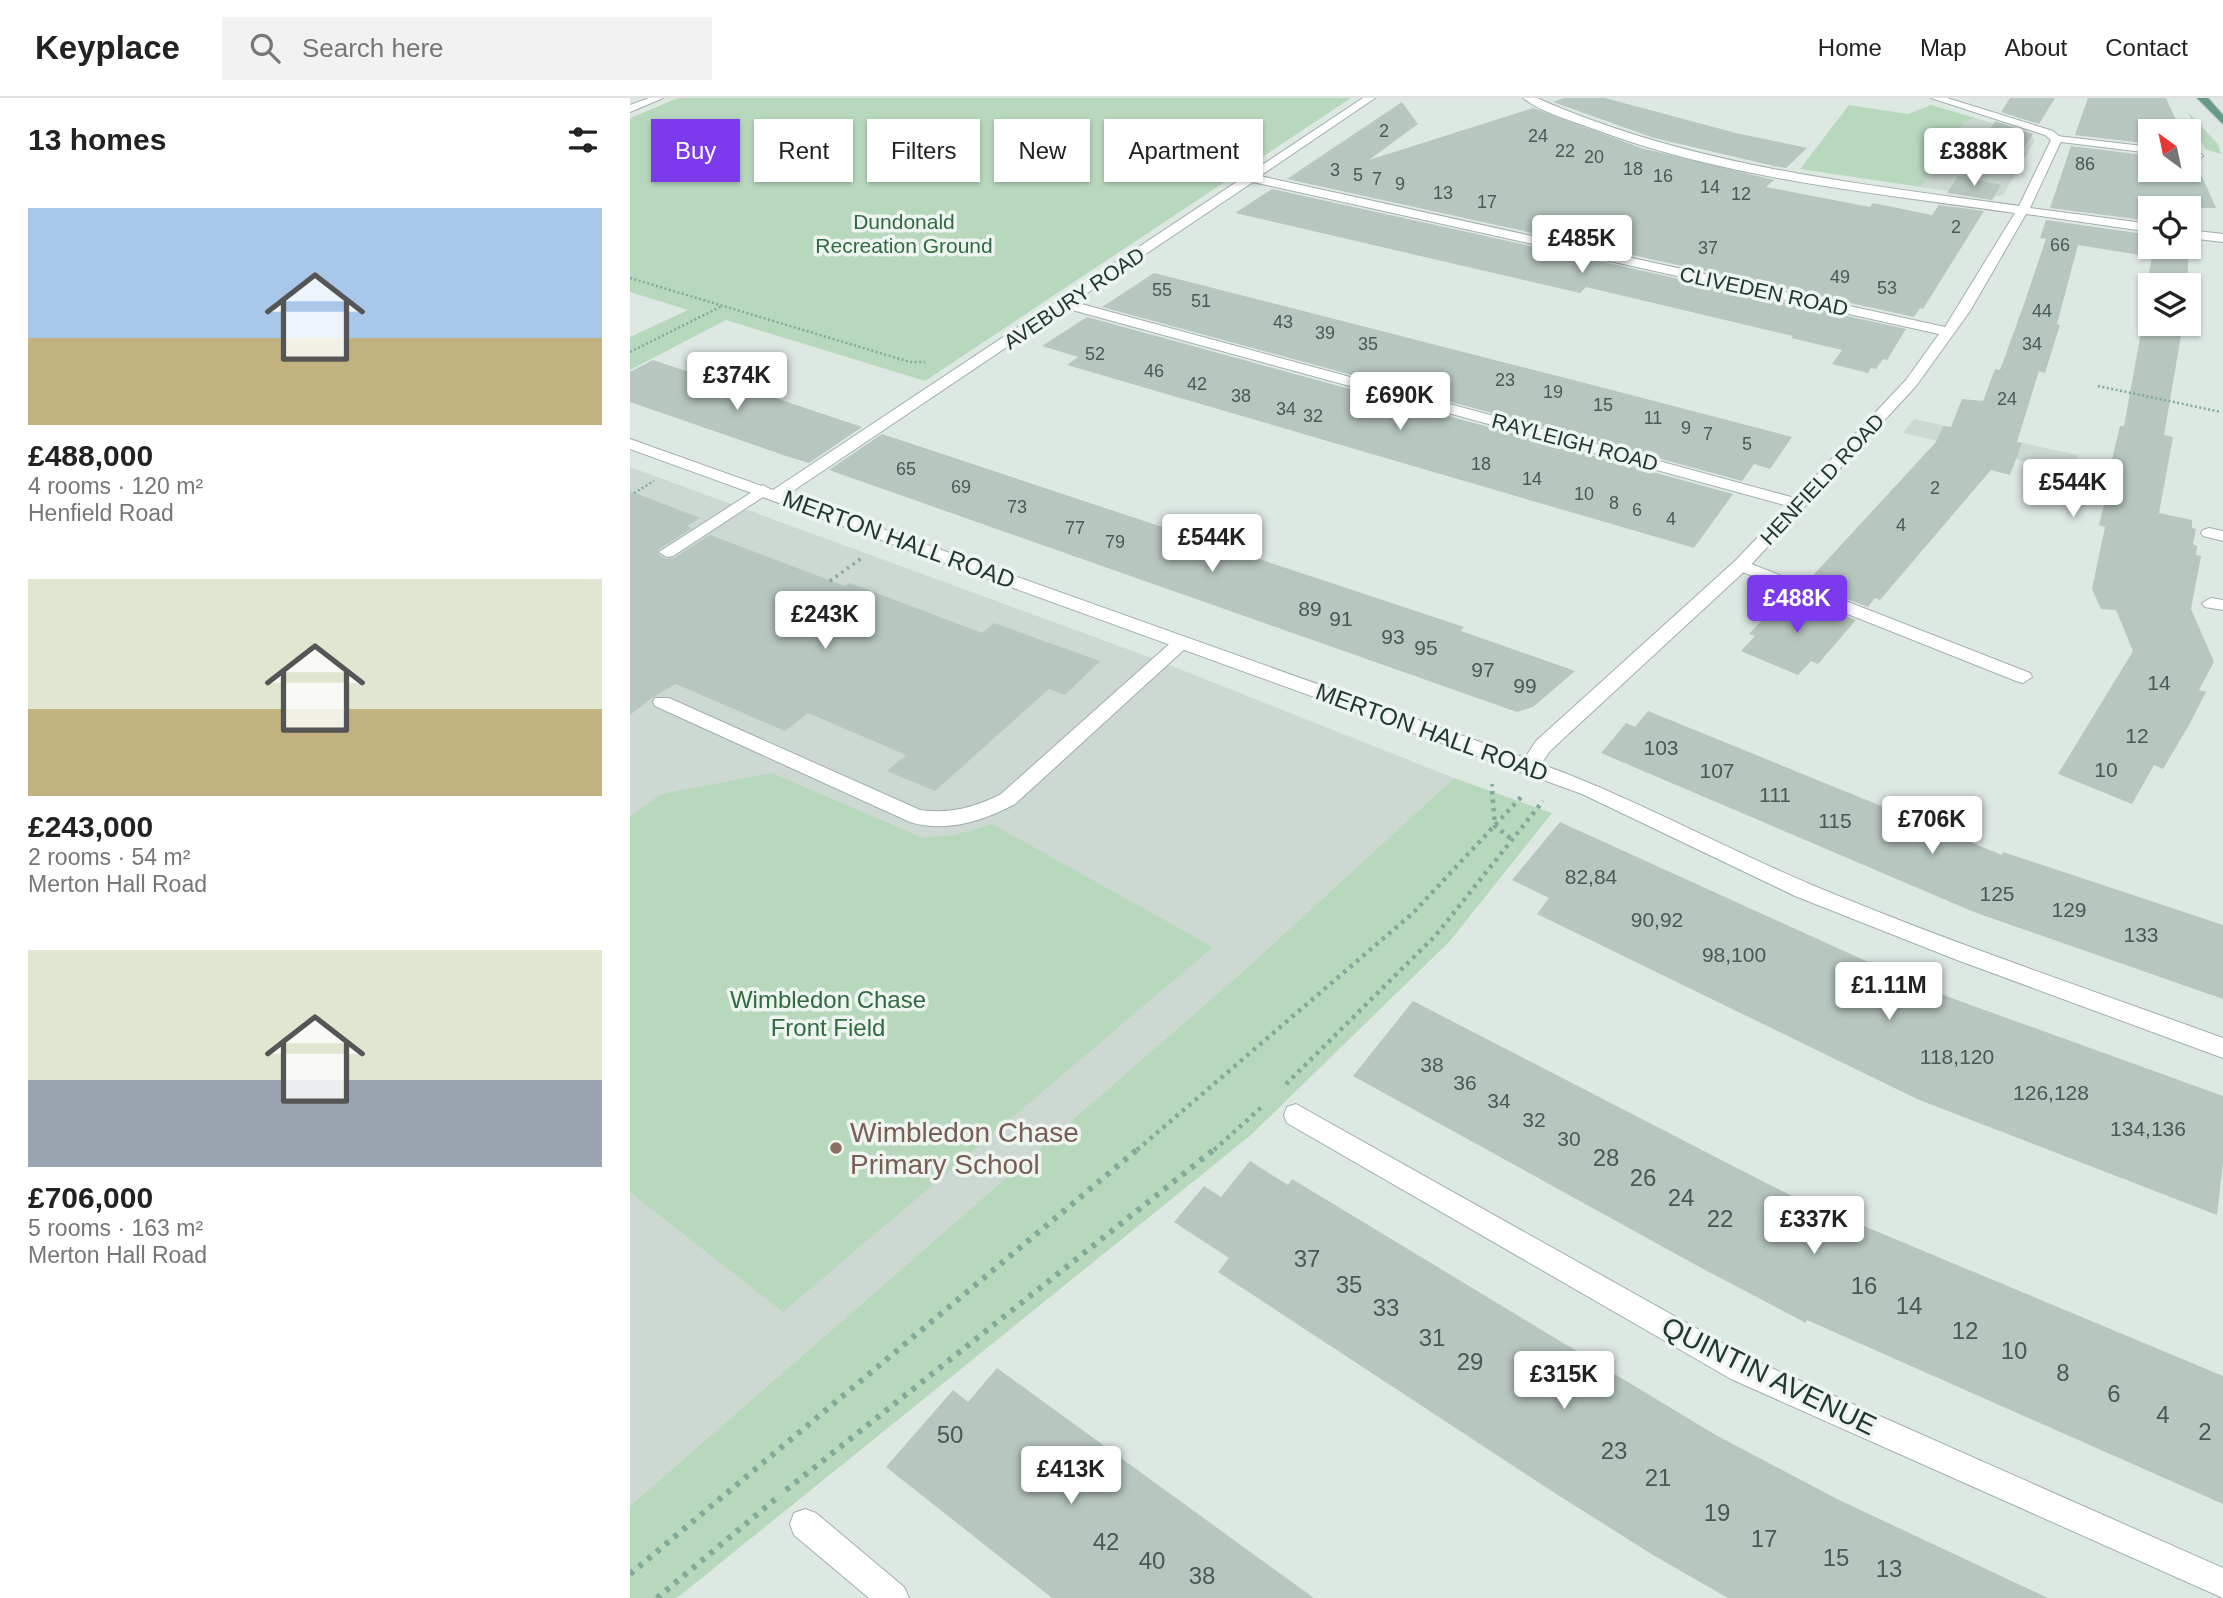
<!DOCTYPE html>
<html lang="en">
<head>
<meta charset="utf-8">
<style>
	:root { --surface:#fff; --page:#f2f2f2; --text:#222; --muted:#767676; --line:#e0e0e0; --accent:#7c3aed }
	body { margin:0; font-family:Arial,sans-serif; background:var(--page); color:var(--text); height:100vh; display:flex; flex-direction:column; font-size:26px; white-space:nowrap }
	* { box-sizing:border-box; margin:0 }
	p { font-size:23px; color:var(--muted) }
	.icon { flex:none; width:38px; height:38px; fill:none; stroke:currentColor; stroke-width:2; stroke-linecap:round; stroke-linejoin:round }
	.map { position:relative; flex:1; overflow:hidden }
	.sheet { display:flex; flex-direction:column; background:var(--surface); width:630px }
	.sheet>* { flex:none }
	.guide { position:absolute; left:21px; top:21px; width:665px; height:63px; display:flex; gap:14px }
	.needle { width:46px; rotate:327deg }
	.fabs { position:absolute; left:1508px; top:21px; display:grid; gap:14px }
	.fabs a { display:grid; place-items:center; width:63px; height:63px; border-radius:0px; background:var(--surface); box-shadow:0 2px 5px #0004; font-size:35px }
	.price { position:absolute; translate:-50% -60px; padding:0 16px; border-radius:7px; background:#fff; color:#222; font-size:23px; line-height:46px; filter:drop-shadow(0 2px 4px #0008) }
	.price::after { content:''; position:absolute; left:50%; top:42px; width:21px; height:16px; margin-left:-10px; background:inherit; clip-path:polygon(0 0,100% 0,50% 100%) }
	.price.active { background:var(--accent); color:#fff }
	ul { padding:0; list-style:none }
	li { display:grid; align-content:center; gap:14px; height:371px; padding:0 28px }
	li span { display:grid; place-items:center; height:217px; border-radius:0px; color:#555 }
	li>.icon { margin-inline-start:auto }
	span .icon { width:126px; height:126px; fill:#fffc; stroke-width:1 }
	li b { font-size:30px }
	h2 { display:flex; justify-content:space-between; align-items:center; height:84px; padding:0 28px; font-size:30px }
	.pill { padding:0 24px; border-radius:0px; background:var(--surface); box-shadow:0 2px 5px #0004; font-size:24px; line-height:63px }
	.pill.active { background:var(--accent); color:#fff }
	header { display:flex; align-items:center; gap:42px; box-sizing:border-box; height:98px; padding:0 35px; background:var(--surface); border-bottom:2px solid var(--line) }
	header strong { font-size:33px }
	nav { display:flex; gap:38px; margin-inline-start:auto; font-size:24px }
	.search { width:490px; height:63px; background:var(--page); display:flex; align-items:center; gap:18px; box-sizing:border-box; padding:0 24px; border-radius:0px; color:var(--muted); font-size:26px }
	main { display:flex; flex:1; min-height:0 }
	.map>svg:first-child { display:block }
	.built { fill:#cdd8d2 }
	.green { fill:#b8d8be }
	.building { fill:#b7c6be }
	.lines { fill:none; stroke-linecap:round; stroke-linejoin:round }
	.lane-casing { stroke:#a2afa9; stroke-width:2 }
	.street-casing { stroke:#a2afa9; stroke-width:2 }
	.primary-casing { stroke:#bcc3c1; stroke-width:2 }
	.path-far3 { stroke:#81aa99; stroke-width:2.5; stroke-dasharray:2 2.5; stroke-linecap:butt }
	.path-far2 { stroke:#81aa99; stroke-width:3.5; stroke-dasharray:2.5 4.5; stroke-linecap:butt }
	.path-far1 { stroke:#81aa99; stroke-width:4.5; stroke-dasharray:3.5 5; stroke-linecap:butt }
	.path { stroke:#81aa99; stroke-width:6; stroke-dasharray:4.5 7; stroke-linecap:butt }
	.lane { fill:#fff; fill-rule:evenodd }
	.street { fill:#fff; fill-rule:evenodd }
	.primary { fill:#669a88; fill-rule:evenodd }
	.education-dot { fill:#8d6e63; stroke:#eef5f1; stroke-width:2.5 }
	.labels { text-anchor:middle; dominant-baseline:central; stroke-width:7; stroke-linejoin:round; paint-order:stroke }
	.far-number-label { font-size:18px; fill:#465b53 }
	.far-park-label { font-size:21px; fill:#2f6a40; stroke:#eef5f1 }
	.far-street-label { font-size:21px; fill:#21372f; stroke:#eef5f1 }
	.number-label { font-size:21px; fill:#465b53 }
	.street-label { font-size:24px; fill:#21372f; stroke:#eef5f1 }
	.park-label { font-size:24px; fill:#2f6a40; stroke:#eef5f1 }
	.near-number-label { font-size:24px; fill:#465b53 }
	.near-education-label { font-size:28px; fill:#785e54; stroke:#eef5f1; text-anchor:start }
	.near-street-label { font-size:28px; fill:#21372f; stroke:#eef5f1 }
</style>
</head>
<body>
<header>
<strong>Keyplace</strong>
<div class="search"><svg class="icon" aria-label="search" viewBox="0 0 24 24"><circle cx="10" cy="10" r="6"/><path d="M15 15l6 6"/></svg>Search here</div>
<nav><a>Home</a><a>Map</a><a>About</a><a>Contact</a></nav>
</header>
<main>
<section class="sheet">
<h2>13 homes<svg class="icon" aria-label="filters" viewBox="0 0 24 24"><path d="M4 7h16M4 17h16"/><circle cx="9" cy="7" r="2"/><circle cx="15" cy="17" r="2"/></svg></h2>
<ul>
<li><span style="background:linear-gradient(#a9c7e8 60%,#c2b280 0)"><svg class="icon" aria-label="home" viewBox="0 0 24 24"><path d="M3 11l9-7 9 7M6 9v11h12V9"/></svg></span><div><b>£488,000</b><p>4 rooms · 120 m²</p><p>Henfield Road</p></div></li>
<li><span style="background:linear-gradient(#dfe7d0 60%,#c2b280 0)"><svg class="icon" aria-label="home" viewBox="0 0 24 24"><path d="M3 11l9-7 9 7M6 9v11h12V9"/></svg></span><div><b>£243,000</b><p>2 rooms · 54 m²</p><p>Merton Hall Road</p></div></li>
<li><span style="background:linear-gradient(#dfe7d0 60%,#9aa5b1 0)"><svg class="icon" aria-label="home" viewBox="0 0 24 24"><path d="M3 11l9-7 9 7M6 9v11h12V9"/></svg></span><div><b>£706,000</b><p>5 rooms · 163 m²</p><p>Merton Hall Road</p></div></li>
</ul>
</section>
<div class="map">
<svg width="1593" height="1500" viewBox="0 0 1593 1500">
	<rect width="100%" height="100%" fill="#dee8e3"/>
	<!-- built -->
	<path class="built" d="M1345,20L1398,35L1405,42L1373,97L1362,99L1291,89L1334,23Z
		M1284,321L1448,357L1442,374L1273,335Z
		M0,369L519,559L824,680L619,868L0,1408Z"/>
	<!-- green -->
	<path class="green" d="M48,0H721L295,283L96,222L0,272V239L58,212L0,194V20Z
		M1219,7L1278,16L1301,7L1345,20L1334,24L1291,89L1170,71Z
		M1558,14L1588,46L1591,56L1575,51Z
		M142,675L293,740L324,737L362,726L583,849L153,1214L0,1094V719L31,696Z
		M824,680L922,715L820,843L621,1037L47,1500H0V1408L619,868Z"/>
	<!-- building -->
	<path class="building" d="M934,0H975L1106,35L1177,50L1156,70L1144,68L1024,40L923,4Z
		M1380,0H1425L1409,26L1371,14Z
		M1458,0H1536L1551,33H1521V46L1445,37Z
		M772,4L788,26L739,62L903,10L1011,50L1144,82L1136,89L1240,109L1243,105L1302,117L1309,107L1354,113L1293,211L1290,210L1284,219L657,81Z
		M1365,23L1403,36L1379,74L1342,58Z
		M1441,48L1521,58V72H1559V63H1570V74L1586,110H1562L1561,130L1559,110H1521V123L1420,110Z
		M1328,78L1371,87L1362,102L1317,95Z
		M642,91L1276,231L1257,262L1253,261L1246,271L1241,270L1238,275L1202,266L1212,252L1161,240L1163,238L956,189L950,195L605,115Z
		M1416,122L1521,137V149H1559L1557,187H1521V226H1553L1534,337L1543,339L1529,415L1562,422V430L1566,431L1563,446L1567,448L1566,457L1571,458L1561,511L1584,564L1569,592L1576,594L1559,627L1533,671L1524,667L1502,706L1428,676L1503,553L1486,512L1471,511L1462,491L1475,429L1469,427L1480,383L1477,382L1490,328H1494L1520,185L1517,184L1522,159L1448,147L1427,226L1430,227L1415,275L1409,273L1387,344L1392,345L1380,377L1361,372L1250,502L1245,500L1238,509L1176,485L1306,344L1313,328L1321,329L1332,301L1353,303L1365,271L1370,272L1394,206L1416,141L1410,140Z
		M524,175L955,285L1162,339L1140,371L1124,366L1112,383L472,209Z
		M457,219L1103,396L1064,450L437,267L448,259L412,248Z
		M23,262L68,277L71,275L232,329L179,365L159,359L0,304V274Z
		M252,336L834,529L831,533L945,573L903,609L887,614L199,372Z
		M0,393L70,420L57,428L62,430L28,452V456L36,461L44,460L80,437L215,488L220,485L352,535L364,525L470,563L435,597L419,591L305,693L257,673L276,657L178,615L155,633L46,586L23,599L0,617Z
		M1164,497L1226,522L1188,566L1181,563L1168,577L1111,553L1125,538L1119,536L1147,507L1152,510Z
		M1018,613L1372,757L1373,754L1593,827V901L1344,814L971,655L996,625L1005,629Z
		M930,724L1302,893L1593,998V1065L1587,1117L1287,1001L907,816L919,800L882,782Z
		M783,903L1138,1086L1228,1130L1229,1126L1593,1278V1406L1177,1222L1176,1225L1075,1172L723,978Z
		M620,1063L658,1087L662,1081L1084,1336L1207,1401L1418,1500H1098L1023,1457L920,1392L588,1174L599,1160L544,1124L574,1088L591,1099Z
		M367,1270L619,1453L684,1500H422L256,1369L323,1292L338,1304Z"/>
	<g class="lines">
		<!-- lane casing -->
		<g class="lane-casing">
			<path id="lane" d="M1427,38L1521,49V55L1423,43V39Z
				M1559,54L1571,56L1573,58L1567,61L1559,60Z
				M133,387L141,392L139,395L43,458L37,459L29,454Z
				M1579,430L1593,433V443L1573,438L1571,435L1573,432Z
				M1111,462L1400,575L1402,579L1393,585L1386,583L1105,471L1103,467L1105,463Z
				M1581,500L1593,502V512L1575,509L1572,505Z
				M552,538L561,544L558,548L385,706C353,723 316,735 280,724L25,608L23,604L25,600H39L290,712C320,716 344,710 371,696L546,540Z"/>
		</g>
		<!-- street casing -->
		<g class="street-casing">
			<path id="street" d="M19,0H33L0,14V7Z
				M733,0H745L630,78L1315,229L1385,115C1243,95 1096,81 961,30C939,22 910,14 893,0H907C1059,68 1224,85 1389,108L1421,42L1415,37L1301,0H1317L1423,33L1432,41L1400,110L1521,126V134L1396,116L1340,213L1286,288L1117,471L920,653L911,666C1004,700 1090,748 1182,787C1316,843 1455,890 1593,940V960L1327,862L1165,798L952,696L0,351V341L143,392ZM623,84L1309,236L1276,282L1165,400L444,204ZM435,210L1158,408L1105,463L906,643L895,660L157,397Z
				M1559,132L1593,136V144L1559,140Z
				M666,1006L1121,1261L1593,1470V1500L1101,1281L657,1025L654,1017L657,1009Z
				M175,1411L186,1415L274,1489L279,1500H239L164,1437L160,1426L164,1415Z"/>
		</g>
		<!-- primary casing -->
		<g class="primary-casing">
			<path id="primary" d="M1567,0H1578L1593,17V26Z"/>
		</g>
		<!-- path-far3 -->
		<path class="path-far3" d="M0,180L280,264H295
			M0,254L92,208
			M1468,288L1591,314
			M4,395L24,383"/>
		<!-- path-far2 -->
		<path class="path-far2" d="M200,483L233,459
			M862,686L863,694"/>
		<!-- path-far1 -->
		<path class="path-far1" d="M862,693L865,728L880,740
			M656,986L806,837L913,703
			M507,1052L783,815L894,696
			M584,1052L634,1007"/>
		<!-- path -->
		<path class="path" d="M156,1392L586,1050
			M0,1476L509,1050
			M27,1500L149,1398"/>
		<!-- lane -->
		<use href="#lane" class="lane"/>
		<!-- street -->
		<use href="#street" class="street"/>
		<!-- primary -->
		<use href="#primary" class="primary"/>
	</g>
	<!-- markers -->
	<circle class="education-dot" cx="206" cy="1050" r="7"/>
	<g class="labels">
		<!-- far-number labels -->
		<g class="far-number-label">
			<text x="754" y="33">2</text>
			<text x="908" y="38">24</text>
			<text x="935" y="53">22</text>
			<text x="964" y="59">20</text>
			<text x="1455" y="66">86</text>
			<text x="1003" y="71">18</text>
			<text x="705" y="72">3</text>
			<text x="728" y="77">5</text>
			<text x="1033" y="78">16</text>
			<text x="747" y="81">7</text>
			<text x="770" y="86">9</text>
			<text x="1080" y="89">14</text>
			<text x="813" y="95">13</text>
			<text x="1111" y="96">12</text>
			<text x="857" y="104">17</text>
			<text x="1326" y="129">2</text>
			<text x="1430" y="147">66</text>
			<text x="1078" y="150">37</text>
			<text x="1210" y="179">49</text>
			<text x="1257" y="190">53</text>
			<text x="532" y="192">55</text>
			<text x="571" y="203">51</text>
			<text x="1412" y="213">44</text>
			<text x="653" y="224">43</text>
			<text x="695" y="235">39</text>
			<text x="738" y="246">35</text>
			<text x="1402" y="246">34</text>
			<text x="465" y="256">52</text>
			<text x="524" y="273">46</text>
			<text x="875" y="282">23</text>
			<text x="567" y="286">42</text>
			<text x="923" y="294">19</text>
			<text x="611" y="298">38</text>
			<text x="1377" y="301">24</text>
			<text x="973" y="307">15</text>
			<text x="656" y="311">34</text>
			<text x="683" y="318">32</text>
			<text x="1023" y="320">11</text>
			<text x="1056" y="330">9</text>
			<text x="1078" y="336">7</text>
			<text x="1117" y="346">5</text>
			<text x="851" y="366">18</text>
			<text x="276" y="371">65</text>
			<text x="902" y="381">14</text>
			<text x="331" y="389">69</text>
			<text x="1305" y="390">2</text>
			<text x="954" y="396">10</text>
			<text x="984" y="405">8</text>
			<text x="387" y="409">73</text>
			<text x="1007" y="412">6</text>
			<text x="1041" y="421">4</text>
			<text x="1271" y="427">4</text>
			<text x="445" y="430">77</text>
			<text x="485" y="444">79</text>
		</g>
		<!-- far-park labels -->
		<g class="far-park-label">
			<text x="274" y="123">Dundonald<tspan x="274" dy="24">Recreation Ground</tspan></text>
		</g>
		<!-- far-street labels -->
		<g class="far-street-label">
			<text transform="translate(1134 193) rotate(12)">CLIVEDEN ROAD</text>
			<text transform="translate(444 200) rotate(-34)">AVEBURY ROAD</text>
			<text transform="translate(945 344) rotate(15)">RAYLEIGH ROAD</text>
			<text transform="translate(1192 381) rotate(-47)">HENFIELD ROAD</text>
		</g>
		<!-- number labels -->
		<g class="number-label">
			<text x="680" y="510">89</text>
			<text x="711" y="520">91</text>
			<text x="763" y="538">93</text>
			<text x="796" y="549">95</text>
			<text x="853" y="571">97</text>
			<text x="1529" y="584">14</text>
			<text x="895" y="587">99</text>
			<text x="1507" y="637">12</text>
			<text x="1031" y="649">103</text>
			<text x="1476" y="671">10</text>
			<text x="1087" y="672">107</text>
			<text x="1145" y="696">111</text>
			<text x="1205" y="722">115</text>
			<text x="961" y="778">82,84</text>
			<text x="1367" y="795">125</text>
			<text x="1439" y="811">129</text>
			<text x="1027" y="821">90,92</text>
			<text x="1511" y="836">133</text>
			<text x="1104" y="856">98,100</text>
			<text x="1327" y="958">118,120</text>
			<text x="802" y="966">38</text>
			<text x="835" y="984">36</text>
			<text x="1421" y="994">126,128</text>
			<text x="869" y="1002">34</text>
			<text x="904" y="1021">32</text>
			<text x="1518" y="1030">134,136</text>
			<text x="939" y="1040">30</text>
		</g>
		<!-- street labels -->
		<g class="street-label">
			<text transform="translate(269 441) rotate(20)">MERTON HALL ROAD</text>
			<text transform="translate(802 634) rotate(20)">MERTON HALL ROAD</text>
		</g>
		<!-- park labels -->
		<g class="park-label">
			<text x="198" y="901">Wimbledon Chase<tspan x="198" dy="28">Front Field</tspan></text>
		</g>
		<!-- near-number labels -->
		<g class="near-number-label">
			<text x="976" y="1059">28</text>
			<text x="1013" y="1079">26</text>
			<text x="1051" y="1099">24</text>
			<text x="1090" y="1120">22</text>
			<text x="677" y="1160">37</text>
			<text x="719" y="1186">35</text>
			<text x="1234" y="1187">16</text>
			<text x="1279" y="1207">14</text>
			<text x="756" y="1209">33</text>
			<text x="1335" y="1232">12</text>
			<text x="802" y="1239">31</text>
			<text x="1384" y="1252">10</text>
			<text x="840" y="1263">29</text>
			<text x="1433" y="1274">8</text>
			<text x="1484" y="1295">6</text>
			<text x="1533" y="1316">4</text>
			<text x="1575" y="1333">2</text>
			<text x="320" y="1336">50</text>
			<text x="984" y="1352">23</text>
			<text x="1028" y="1379">21</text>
			<text x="1087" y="1414">19</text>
			<text x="1134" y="1440">17</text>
			<text x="476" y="1443">42</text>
			<text x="1206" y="1459">15</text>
			<text x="522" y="1462">40</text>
			<text x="1259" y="1470">13</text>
			<text x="572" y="1477">38</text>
		</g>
		<!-- near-education labels -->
		<g class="near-education-label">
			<text x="220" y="1034">Wimbledon Chase<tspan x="220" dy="32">Primary School</tspan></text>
		</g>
		<!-- near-street labels -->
		<g class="near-street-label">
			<text transform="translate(1139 1278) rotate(26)">QUINTIN AVENUE</text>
		</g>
	</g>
</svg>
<div class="fabs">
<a><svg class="needle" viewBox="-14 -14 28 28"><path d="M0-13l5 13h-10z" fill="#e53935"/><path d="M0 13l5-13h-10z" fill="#767676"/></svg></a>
<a><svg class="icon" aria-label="locate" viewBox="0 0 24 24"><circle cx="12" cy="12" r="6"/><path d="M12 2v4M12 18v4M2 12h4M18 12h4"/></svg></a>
<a><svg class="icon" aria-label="layers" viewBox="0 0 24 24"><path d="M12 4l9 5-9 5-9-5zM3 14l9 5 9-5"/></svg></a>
</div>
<b class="price" style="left:1344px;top:90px">£388K</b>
<b class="price" style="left:952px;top:177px">£485K</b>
<b class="price" style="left:107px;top:314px">£374K</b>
<b class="price" style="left:770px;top:334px">£690K</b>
<b class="price" style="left:1443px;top:421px">£544K</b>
<b class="price" style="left:582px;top:476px">£544K</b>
<b class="price active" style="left:1167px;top:537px">£488K</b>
<b class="price" style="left:195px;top:553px">£243K</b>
<b class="price" style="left:1302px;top:758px">£706K</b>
<b class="price" style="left:1259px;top:924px">£1.11M</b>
<b class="price" style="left:1184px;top:1158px">£337K</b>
<b class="price" style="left:934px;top:1313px">£315K</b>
<b class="price" style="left:441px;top:1408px">£413K</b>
<div class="guide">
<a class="pill active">Buy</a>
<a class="pill">Rent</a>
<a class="pill">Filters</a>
<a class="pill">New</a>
<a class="pill">Apartment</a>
</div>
</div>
</main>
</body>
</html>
